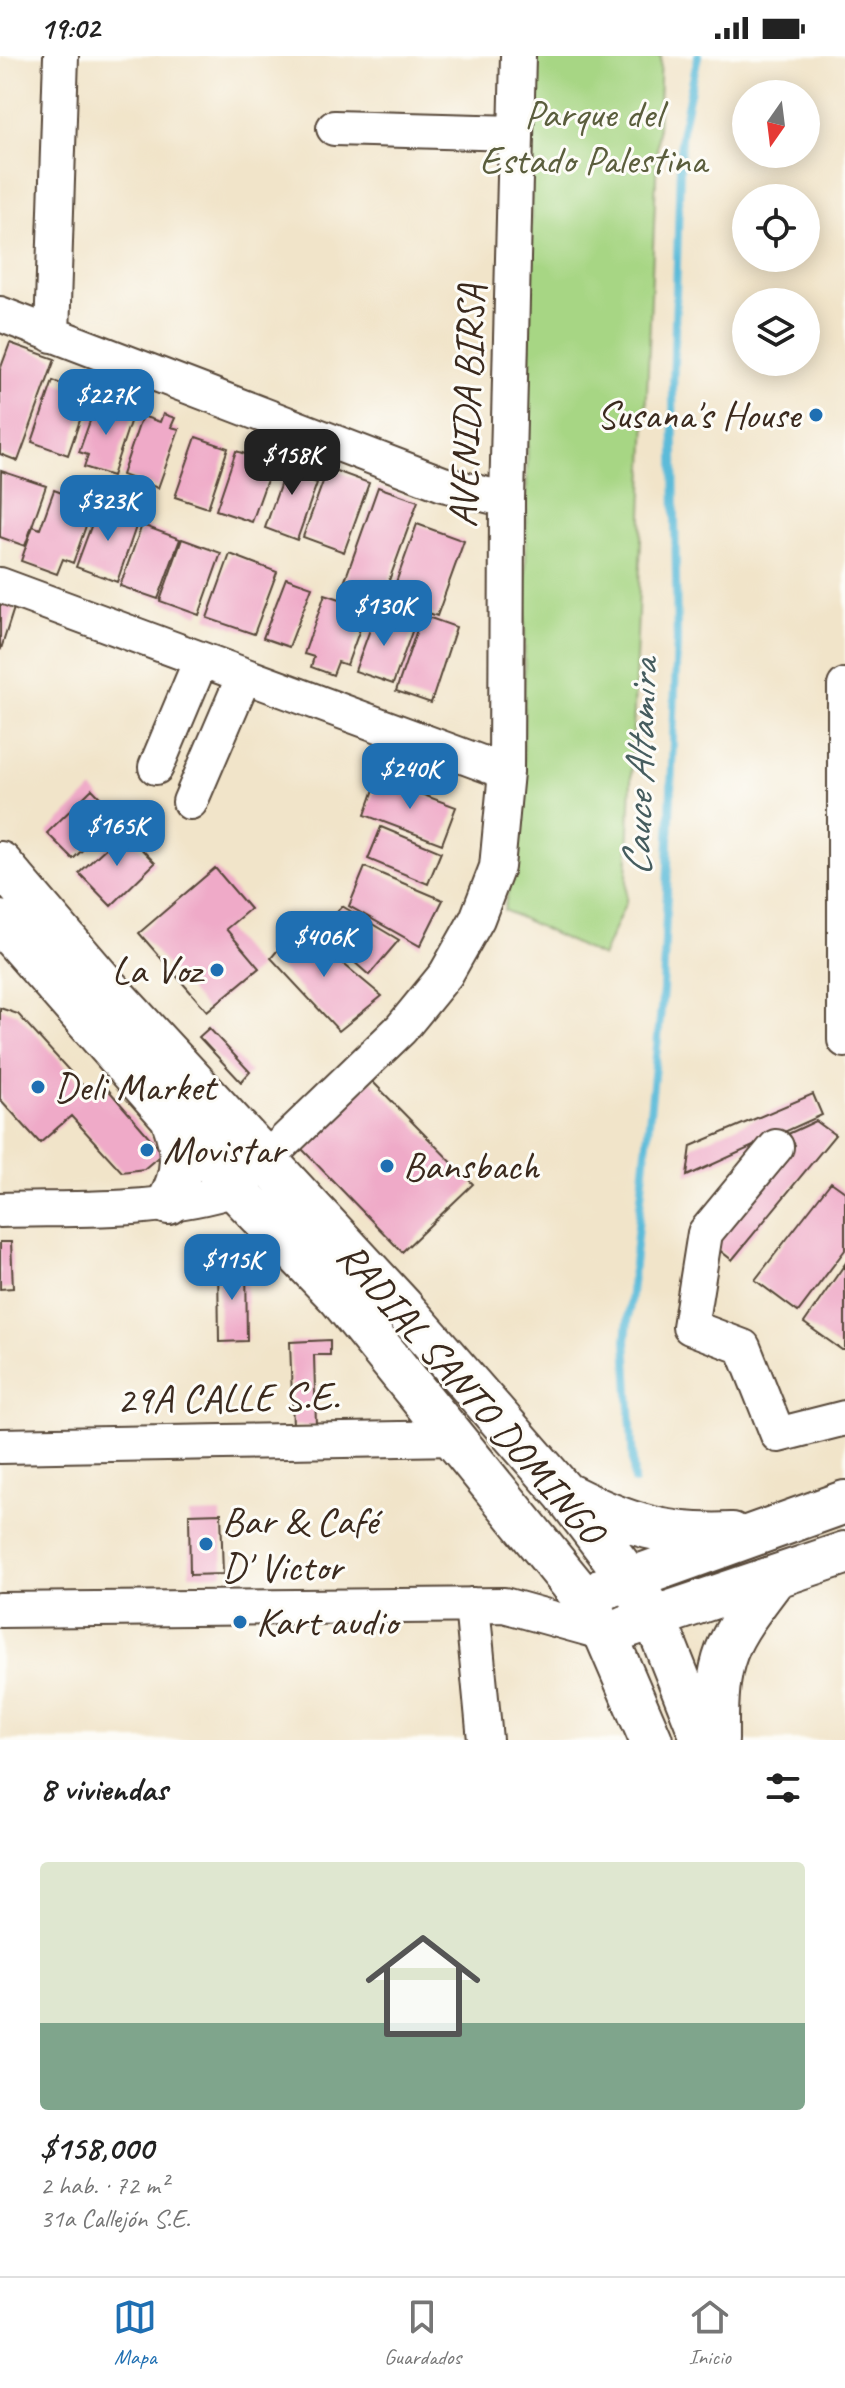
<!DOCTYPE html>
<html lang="es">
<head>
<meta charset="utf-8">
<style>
	:root { --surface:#fff; --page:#f6f6f6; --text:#222; --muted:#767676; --line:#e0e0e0; --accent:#1f6fb2 }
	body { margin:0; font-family:Caveat,sans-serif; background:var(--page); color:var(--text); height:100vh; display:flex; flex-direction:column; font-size:30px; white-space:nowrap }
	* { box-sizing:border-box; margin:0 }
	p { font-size:26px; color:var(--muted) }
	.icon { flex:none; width:44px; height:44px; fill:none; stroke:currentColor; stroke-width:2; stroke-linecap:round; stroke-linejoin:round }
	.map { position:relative; height:1684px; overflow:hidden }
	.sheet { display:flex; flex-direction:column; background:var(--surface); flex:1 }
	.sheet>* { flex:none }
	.needle { width:52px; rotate:194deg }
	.buttons { position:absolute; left:732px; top:24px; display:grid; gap:16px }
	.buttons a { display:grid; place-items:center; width:88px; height:88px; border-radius:50%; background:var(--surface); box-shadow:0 4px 20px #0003; font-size:40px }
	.price { position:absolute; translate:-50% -68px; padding:0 18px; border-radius:16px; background:var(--accent); color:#fff; font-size:26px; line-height:52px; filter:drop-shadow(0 2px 4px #0008) }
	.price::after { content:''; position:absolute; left:50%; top:48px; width:24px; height:18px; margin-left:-12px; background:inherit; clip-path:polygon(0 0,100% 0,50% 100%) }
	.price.current { background:#222; color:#fff }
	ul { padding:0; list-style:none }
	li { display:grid; align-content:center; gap:16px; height:424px; padding:0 40px }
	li+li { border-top:2px solid var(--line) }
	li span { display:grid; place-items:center; height:248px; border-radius:8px; color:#555 }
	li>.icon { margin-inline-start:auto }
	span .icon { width:144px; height:144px; fill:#fffc; stroke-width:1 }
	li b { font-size:34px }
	h2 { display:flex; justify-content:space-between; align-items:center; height:96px; padding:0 40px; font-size:34px }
	.status { display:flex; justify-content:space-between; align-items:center; height:56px; padding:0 40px; background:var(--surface); direction:ltr }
	.status svg { height:22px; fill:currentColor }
	.menu { display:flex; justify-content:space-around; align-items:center; height:112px; border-top:2px solid var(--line); background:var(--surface); font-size:22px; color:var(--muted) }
	.menu a { display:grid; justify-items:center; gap:4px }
	.menu .current { color:var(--accent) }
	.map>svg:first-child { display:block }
	.green { fill:#a7d684; stroke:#718051; stroke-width:2 }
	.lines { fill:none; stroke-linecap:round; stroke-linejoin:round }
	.stream { stroke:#5bbbd9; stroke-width:8 }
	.building { fill:#efaac8 }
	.minor-casing { stroke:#564638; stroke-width:38 }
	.major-casing { stroke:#564638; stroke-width:46 }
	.minor { stroke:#fff; stroke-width:34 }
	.major { stroke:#fff; stroke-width:42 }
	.poi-dot { fill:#1f6fb2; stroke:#fdfcf7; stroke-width:3 }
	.labels { text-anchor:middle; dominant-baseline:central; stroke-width:6; stroke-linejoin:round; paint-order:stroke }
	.park-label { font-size:40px; fill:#5b5e3d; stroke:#fdfcf7 }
	.street-label { font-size:40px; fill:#3b2a1e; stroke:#fdfcf7 }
	.poi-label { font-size:40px; fill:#3b2a1e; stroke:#fdfcf7; text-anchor:start }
	.water-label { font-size:42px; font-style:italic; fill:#465d5f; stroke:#fdfcf7 }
</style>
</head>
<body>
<div class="status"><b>19:02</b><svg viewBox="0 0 49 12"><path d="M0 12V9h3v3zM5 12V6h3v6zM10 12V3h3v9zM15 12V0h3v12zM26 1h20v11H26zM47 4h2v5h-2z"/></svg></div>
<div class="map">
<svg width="845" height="1684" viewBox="0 0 845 1684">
	<rect width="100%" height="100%" fill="#fdfcf7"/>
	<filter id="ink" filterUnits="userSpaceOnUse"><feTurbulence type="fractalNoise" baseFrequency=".0125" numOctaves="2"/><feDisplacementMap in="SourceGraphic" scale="16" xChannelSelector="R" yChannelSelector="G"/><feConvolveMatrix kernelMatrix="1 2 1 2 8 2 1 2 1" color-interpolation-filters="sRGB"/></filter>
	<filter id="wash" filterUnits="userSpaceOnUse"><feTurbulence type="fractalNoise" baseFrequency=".006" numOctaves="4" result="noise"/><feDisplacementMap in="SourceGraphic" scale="32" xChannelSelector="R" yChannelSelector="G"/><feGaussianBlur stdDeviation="1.8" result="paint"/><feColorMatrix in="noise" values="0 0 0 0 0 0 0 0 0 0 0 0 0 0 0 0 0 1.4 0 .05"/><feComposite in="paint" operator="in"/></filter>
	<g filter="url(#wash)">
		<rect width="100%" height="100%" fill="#f1e4c9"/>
		<!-- green -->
		<path class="green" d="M533,0H661L626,846L602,901L504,854L522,770Z"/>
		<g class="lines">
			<!-- stream -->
			<path class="stream" d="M634,1425L626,1284L663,934L677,584L673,334L681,79L698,0"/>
		</g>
		<g id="blocks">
			<!-- building -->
			<path class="building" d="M10,287L55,303L18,405L0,398V314Z
				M53,325L89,338L68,399L32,386Z
				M107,345L134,354L112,420L84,411L88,399L79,396L96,348L105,351Z
				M163,358L175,362L171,371L179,373L158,432L122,419L142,360L160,366Z
				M196,381L228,392L208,452L175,441Z
				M236,395L273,407L252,466L216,454Z
				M281,397L313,409L307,423L317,427L297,484L265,472L284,418L275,414Z
				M328,412L369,427L344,496L303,481Z
				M1,415L46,430L25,490L0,481Z
				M378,431L418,445L383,541L344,527Z
				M54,434L83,445L77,464L87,467L73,507L63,503L57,518L21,505L33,470L40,473Z
				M99,449L139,462L117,526L76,511Z
				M417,468L464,485L437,560L390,543Z
				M142,469L180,483L158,543L120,530Z
				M182,483L221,497L199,559L160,545Z
				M230,498L277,516L254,578L207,562Z
				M286,522L312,531L289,591L263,582Z
				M325,538L355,548L357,544L369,548L347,609L338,606L333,619L311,611L314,601L304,598Z
				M0,547L14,552L1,593L0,592Z
				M376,557L414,570L393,628L355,615Z
				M422,559L456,571L431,647L396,635Z
				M378,722L456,751L442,788L365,759Z
				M92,733L118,760L73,803L47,777Z
				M381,771L441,796L428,828L368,803Z
				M124,775L155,807L111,850L79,817Z
				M365,811L443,844L420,890L349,850Z
				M215,812L250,853L226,873L259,912L207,955L139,877Z
				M342,850L399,884L369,919L319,875Z
				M298,870L382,940L339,975L271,902Z
				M0,952L18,958L93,1041L105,1030L163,1097L144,1113L122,1116L71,1060L40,1087L0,1043Z
				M209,972L250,1016L241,1026L199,981Z
				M371,1024L473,1128L402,1196L301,1092Z
				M813,1038L822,1059L687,1120L691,1090Z
				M816,1065L835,1079L732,1204L713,1189L795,1089L788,1078Z
				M831,1126L845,1136V1194L798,1256L755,1224Z
				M0,1186H11L13,1232L0,1233Z
				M218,1206H246L247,1285L219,1286Z
				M845,1208V1294H842L804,1267Z
				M330,1284V1299H314L316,1370H293L290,1286Z
				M221,1457L223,1518L190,1519L189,1458Z"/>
		</g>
	</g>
	<g filter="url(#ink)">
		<use href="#blocks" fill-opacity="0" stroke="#564638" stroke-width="2"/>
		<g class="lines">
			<!-- minor casing -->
			<g class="minor-casing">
				<path id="minor" d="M334,72L515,77
					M0,258L443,428L507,444
					M52,279L61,0
					M0,529L506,716
					M845,630V984
					M156,711L201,604
					M190,746L244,620
					M776,1091L705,1177L690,1271L743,1291L778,1379L845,1362
					M0,1154C78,1152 160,1157 235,1133L401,973L446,918L477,863L497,811L506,716L507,444L518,0
					M0,1390L457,1382
					M472,1549L485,1684
					M0,1554L504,1549L605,1577"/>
			</g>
			<!-- major casing -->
			<g class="major-casing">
				<path id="major" d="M0,807L114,940L402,1251L565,1438L631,1525L655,1563L703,1684
					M0,866L235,1133L340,1242L581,1539L605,1577L651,1684
					M168,1147C185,1117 184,1094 172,1062
					M570,1440C627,1469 667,1481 732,1478
					M605,1532L845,1446
					M626,1571L845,1497
					M717,1684C716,1599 724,1588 775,1521"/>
			</g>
			<!-- minor -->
			<use href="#minor" class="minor"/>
			<!-- major -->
			<use href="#major" class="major"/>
		</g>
	</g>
	<!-- markers -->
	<g class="poi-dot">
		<circle cx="816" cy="359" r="8"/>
		<circle cx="217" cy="914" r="8"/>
		<circle cx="38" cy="1031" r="8"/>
		<circle cx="147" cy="1094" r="8"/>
		<circle cx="387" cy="1110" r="8"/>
		<circle cx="206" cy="1488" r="8"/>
		<circle cx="240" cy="1566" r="8"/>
	</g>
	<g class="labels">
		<!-- park labels -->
		<g class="park-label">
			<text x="593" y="58">Parque del<tspan x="593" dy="46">Estado Palestina</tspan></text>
		</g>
		<!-- street labels -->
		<g class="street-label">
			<text transform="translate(467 350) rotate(-88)">AVENIDA BIRSA</text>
			<text transform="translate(471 1337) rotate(49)">RADIAL SANTO DOMINGO</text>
			<text transform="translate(228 1342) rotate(-1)">29A CALLE S.E.</text>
		</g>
		<!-- poi labels -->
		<g class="poi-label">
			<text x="800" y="359" text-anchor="end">Susana's House</text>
			<text x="201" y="914" text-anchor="end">La Voz</text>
			<text x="54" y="1031">Deli Market</text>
			<text x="163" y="1094">Movistar</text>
			<text x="403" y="1110">Bansbach</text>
			<text x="222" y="1465">Bar &amp; Café<tspan x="222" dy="46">D' Victor</tspan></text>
			<text x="256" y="1566">Kart audio</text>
		</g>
		<!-- water labels -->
		<g class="water-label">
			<text transform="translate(640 712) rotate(-88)">Cauce Altamira</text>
		</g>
	</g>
</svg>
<div class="buttons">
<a><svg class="needle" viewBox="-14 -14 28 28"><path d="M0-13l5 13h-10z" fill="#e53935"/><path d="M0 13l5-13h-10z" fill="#767676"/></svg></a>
<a><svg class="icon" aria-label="locate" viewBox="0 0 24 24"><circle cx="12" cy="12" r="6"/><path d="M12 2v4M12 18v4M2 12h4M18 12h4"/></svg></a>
<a><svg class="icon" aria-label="layers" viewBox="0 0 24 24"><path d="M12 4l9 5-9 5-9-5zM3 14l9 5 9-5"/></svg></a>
</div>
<b class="price" style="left:106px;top:381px">$227K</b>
<b class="price current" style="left:292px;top:441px">$158K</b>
<b class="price" style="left:108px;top:487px">$323K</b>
<b class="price" style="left:384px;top:592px">$130K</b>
<b class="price" style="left:410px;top:755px">$240K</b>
<b class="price" style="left:117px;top:812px">$165K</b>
<b class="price" style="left:324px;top:923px">$406K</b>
<b class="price" style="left:232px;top:1246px">$115K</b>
</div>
<section class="sheet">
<h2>8 viviendas<svg class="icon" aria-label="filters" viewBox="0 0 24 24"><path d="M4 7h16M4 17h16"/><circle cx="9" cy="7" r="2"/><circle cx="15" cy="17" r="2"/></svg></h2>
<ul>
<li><span style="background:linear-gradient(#dfe7d0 65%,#7fa58c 0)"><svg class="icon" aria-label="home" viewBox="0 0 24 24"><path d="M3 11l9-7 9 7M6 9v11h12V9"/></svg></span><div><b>$158,000</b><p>2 hab. · 72 m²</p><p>31a Callejón S.E.</p></div></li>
</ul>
</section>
<nav class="menu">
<a class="current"><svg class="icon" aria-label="map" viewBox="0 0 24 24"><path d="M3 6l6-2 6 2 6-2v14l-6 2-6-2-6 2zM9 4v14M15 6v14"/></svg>Mapa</a>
<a><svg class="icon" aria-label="saved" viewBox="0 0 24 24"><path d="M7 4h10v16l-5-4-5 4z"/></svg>Guardados</a>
<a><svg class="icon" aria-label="home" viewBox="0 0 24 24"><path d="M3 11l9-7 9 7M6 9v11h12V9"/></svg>Inicio</a>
</nav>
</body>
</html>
